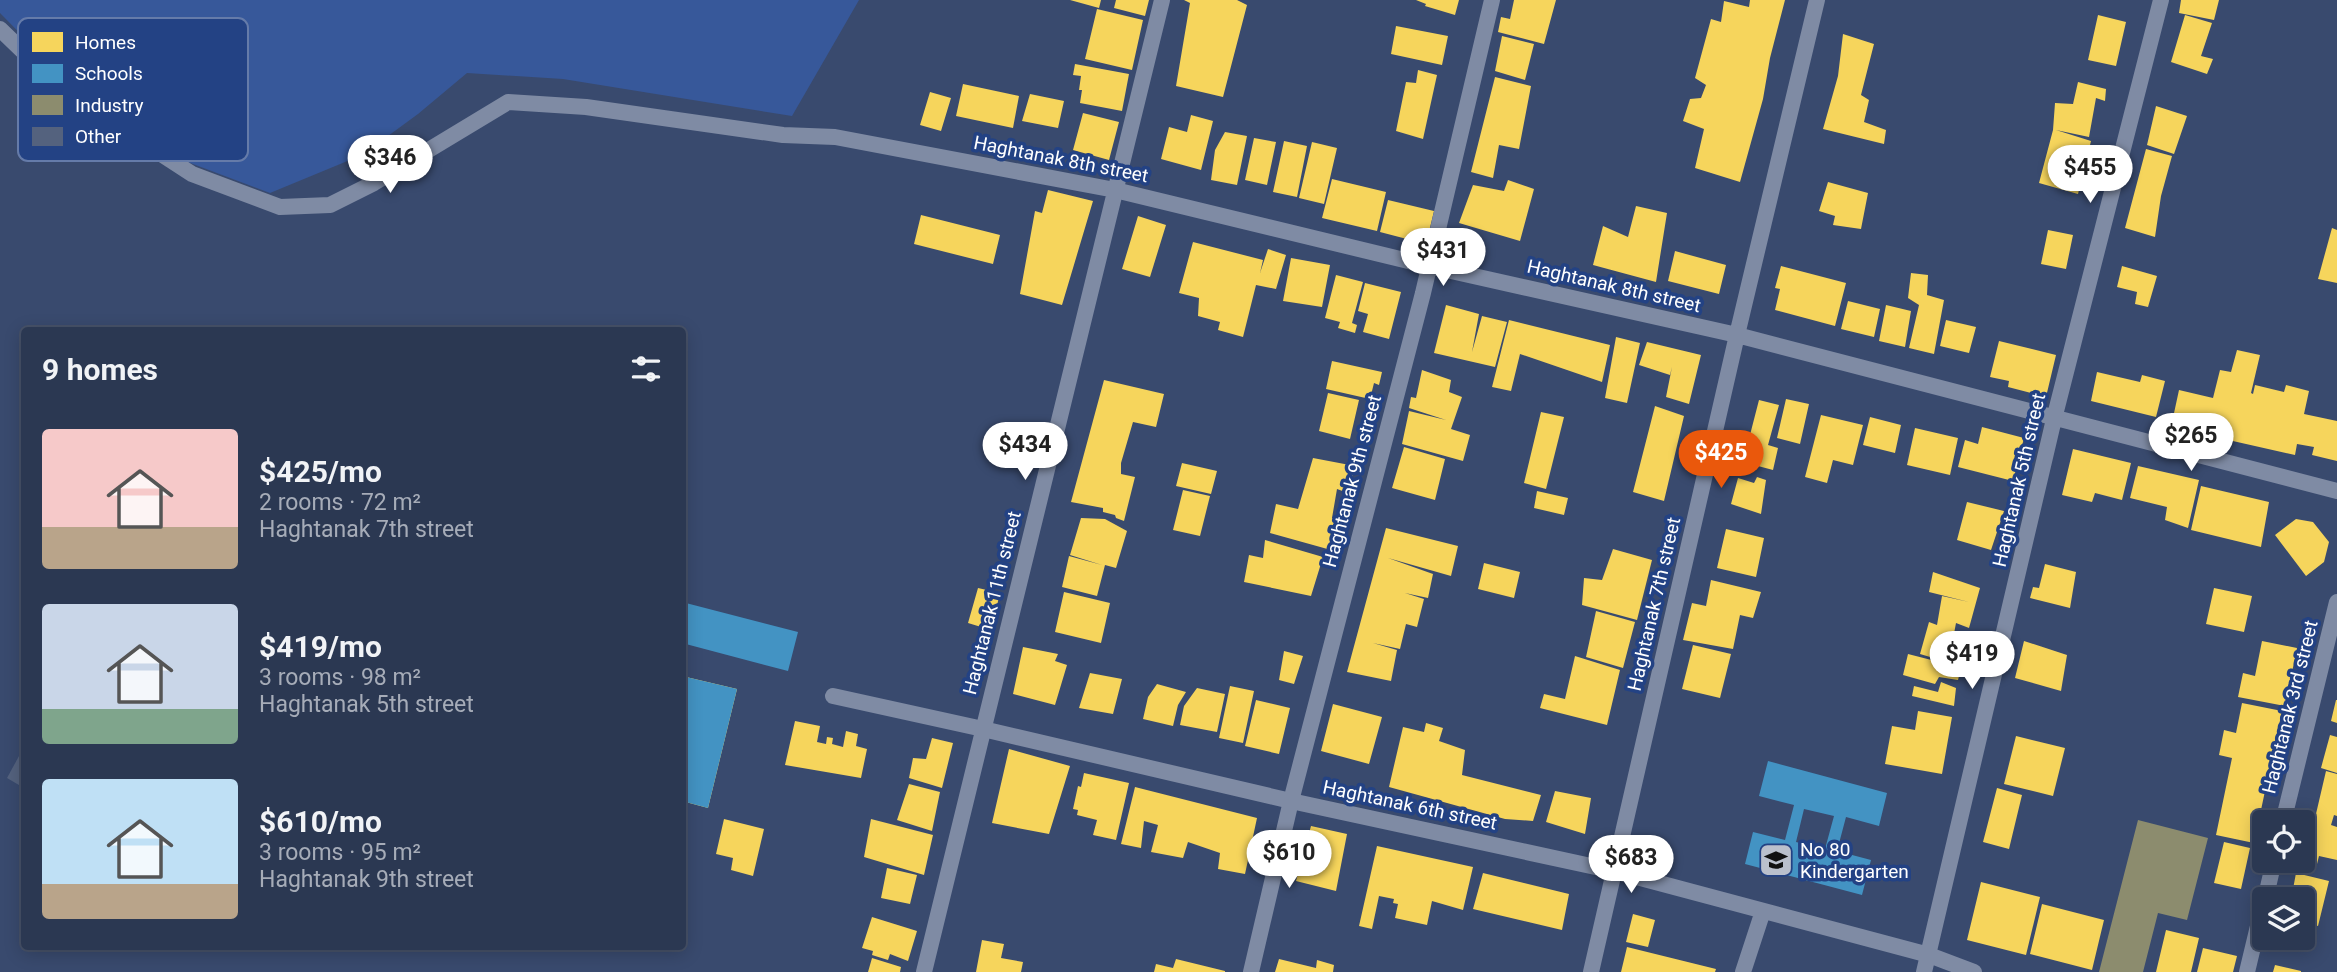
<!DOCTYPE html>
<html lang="en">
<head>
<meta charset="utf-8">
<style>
	:root { --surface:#2b3852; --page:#333f59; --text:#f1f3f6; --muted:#a6acb8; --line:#475269; --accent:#ea580c }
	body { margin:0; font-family:Roboto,sans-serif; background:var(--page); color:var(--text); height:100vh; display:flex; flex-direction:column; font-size:26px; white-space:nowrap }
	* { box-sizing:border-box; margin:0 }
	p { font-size:23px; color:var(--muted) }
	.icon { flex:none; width:38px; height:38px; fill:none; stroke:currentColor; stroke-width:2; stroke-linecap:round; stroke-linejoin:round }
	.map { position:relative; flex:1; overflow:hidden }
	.panel { position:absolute; left:21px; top:327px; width:665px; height:623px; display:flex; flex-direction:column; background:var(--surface); border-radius:7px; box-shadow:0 4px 18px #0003,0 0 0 2px var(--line) }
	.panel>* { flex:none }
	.fabs { position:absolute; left:2252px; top:810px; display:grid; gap:14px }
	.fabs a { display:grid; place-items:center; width:63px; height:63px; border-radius:7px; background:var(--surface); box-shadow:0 4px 18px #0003,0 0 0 2px var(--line); font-size:35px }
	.price { position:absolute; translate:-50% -60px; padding:0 16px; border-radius:24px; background:#fff; color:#222; font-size:23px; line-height:46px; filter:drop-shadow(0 2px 4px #0008) }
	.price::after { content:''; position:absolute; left:50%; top:42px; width:21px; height:16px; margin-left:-10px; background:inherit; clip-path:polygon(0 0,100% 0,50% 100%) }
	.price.current { background:var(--accent); color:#fff }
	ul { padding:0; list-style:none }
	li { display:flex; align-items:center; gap:21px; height:175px; padding:0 21px }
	li span { display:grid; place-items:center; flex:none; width:196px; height:140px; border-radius:7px; color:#555 }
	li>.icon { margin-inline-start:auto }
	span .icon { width:84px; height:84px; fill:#fffc; stroke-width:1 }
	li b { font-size:30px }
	h2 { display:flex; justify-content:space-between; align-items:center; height:84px; padding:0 21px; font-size:30px }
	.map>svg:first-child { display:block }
	.green { fill:#37589a }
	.homes { fill:#f6d55c }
	.schools { fill:#4393c3; fill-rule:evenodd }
	.industry { fill:#8c8c6e }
	.building { fill:#54627e }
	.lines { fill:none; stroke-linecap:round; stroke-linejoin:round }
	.minor { stroke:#7f8ba4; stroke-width:16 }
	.labels { text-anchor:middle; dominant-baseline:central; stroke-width:7; stroke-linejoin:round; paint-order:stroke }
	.street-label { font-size:19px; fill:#fff; stroke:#234284 }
	.poi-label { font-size:19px; fill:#fff; stroke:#234284; text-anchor:start }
	.key { fill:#234284; stroke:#657ba9; stroke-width:2 }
	.key-label { font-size:19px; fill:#fff }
</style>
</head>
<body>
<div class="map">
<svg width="2337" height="972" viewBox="0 0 2337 972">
	<rect width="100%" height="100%" fill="#394a6e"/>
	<!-- green -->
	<path class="green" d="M0,0H859L792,116L563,79L467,73L418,114L362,155L270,193L185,161L60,74L0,13Z"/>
	<!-- homes -->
	<path class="homes" d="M1070,0H1101L1099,8Z
		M1116,0H1149L1145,16L1114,8Z
		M1184,0H1237L1247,5L1223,97L1176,86L1190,3Z
		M1416,0H1459L1455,15L1425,6L1426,4Z
		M1514,0H1556L1544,44L1498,32L1501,17L1510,19Z
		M1750,0H1785L1770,58L1763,99L1740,182L1695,168L1704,129L1683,121L1690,99L1701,98L1706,85L1695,78L1711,19L1721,22L1724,1L1749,7Z
		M2181,0H2219L2214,20L2179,13Z
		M1097,9L1143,20L1132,70L1085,59Z
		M2098,15L2126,22L2116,66L2088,60Z
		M2185,15L2212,23L2201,56L2213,59L2207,74L2171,62Z
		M1396,26L1448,36L1442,65L1391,54Z
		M1843,34L1874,44L1861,95L1869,100L1864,122L1886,130L1884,144L1823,129L1838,76Z
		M1502,36L1534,44L1525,80L1495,71Z
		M1075,64L1129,74L1122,111L1080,103L1082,90H1079L1081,76L1073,75Z
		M1418,70L1437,75L1423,139L1396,131L1406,82L1416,83Z
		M1495,77L1531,86L1519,149L1499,145L1493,178L1471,172Z
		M2078,82L2106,89L2105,101L2096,98L2089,137L2056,130L2091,141L2078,194L2039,183L2053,130L2055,103L2073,104Z
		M963,84L1019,96L1013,128L956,116Z
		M930,92L951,98L941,131L920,125Z
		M1030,94L1064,101L1058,128L1022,121Z
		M2156,106L2187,116L2174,154L2147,145Z
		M1083,113L1119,122L1109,160L1073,150Z
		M1191,115L1213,121L1201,170L1161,159L1169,127L1187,132Z
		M1225,132L1247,136L1237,185L1211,180L1215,150Z
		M1254,138L1276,142L1267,185L1245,180Z
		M1284,141L1307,146L1297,197L1273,192Z
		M1312,142L1337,148L1324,204L1299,198Z
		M2146,149L2172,156L2161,196L2155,237L2125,228Z
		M1332,179L1386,192L1377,231L1322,218Z
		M1508,180L1534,189L1520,241L1459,223L1473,185L1504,191Z
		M1828,182L1868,193L1861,229L1833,225L1835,216L1819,211Z
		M1048,190L1093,201L1062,305L1020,294L1035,211L1042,213Z
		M1388,200L1434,211L1426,244L1380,232Z
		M1636,206L1667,213L1656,282L1593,265L1603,226L1628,237Z
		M921,215L1000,235L993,264L914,244Z
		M1138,216L1166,225L1150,277L1122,269Z
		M2332,228L2337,230V283L2318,279Z
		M2048,230L2073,235L2066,269L2041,264Z
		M1193,242L1263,260L1260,273L1268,249L1286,255L1276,289L1256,285L1243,337L1218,330L1220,322L1198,316L1199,298L1179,293Z
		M1675,251L1726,265L1719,294L1668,281Z
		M1291,258L1330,265L1322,307L1283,301Z
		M1781,266L1846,283L1835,326L1775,310L1780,289L1775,288Z
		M2122,266L2157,276L2148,307L2135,304L2137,292L2117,287Z
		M1911,273L1928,275L1927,295L1944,300L1934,354L1909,348L1919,305L1908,298Z
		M1336,275L1363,282L1352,323L1357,325L1355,333L1338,328L1340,322L1325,318Z
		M1365,283L1401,292L1389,339L1363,332L1368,314L1358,311Z
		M1848,301L1880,309L1874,337L1841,329Z
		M1446,305L1479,314L1472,352L1482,316L1507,322L1495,367L1434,353Z
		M1886,305L1911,311L1905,347L1879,341Z
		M1509,320L1610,345L1602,382L1520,354L1511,391L1492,387Z
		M1946,320L1976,327L1969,353L1940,346Z
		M1616,337L1640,343L1627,403L1605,398Z
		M1999,341L2056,355L2046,397L2008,387L2009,381L1990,377Z
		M1647,342L1701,355L1689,404L1666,397L1672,367L1670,375L1639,365Z
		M2237,350L2260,355L2251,393L2253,394L2255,385L2284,392L2286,385L2309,391L2304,414L2337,421V461L2312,455L2314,447L2297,444L2295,455L2171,427L2179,390L2213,398L2220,370L2231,372Z
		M1332,361L1382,372L1379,385L1374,383L1370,399L1326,389Z
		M1422,370L1451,380L1449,392L1462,397L1451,429L1470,435L1463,461L1402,444L1409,411L1446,420L1409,408L1411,397L1416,398Z
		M2097,372L2140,382L2142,375L2165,381L2156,417L2091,401Z
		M1104,380L1164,394L1156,427L1133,422L1121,463V474L1135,477L1124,521L1116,518L1115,515L1103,512V508L1071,502Z
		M1328,393L1359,400L1350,439L1319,431Z
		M1786,399L1809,404L1800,444L1777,438Z
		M1759,400L1779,405L1768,445L1778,448L1773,470L1743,462Z
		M1655,406L1684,416L1664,501L1633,492Z
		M1541,412L1564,417L1546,489L1524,483Z
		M1821,415L1863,425L1853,465L1833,460L1827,483L1805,477Z
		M1870,417L1901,425L1895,453L1863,445Z
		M1982,427L2024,438L2013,481L1958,467L1965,440L1978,444Z
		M1915,428L1958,438L1950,475L1907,465Z
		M1404,447L1445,459L1435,500L1392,488Z
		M2073,449L2131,463L2122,500L2095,493L2092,502L2062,495Z
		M1313,458L1355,466L1348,493L1337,489L1332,518L1337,519L1331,550L1270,533L1276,504L1298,509Z
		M1182,463L1217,471L1211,494L1176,486Z
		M2138,466L2199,480L2188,528L2165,520L2167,507L2130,498Z
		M1757,477L1766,480L1761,514L1731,504L1738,478L1754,483Z
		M2201,486L2269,502L2261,547L2191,530Z
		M1183,490L1210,496L1200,536L1173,530Z
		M1537,491L1568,498L1564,515L1534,508Z
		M1967,502L2004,511L1991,550L1957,540Z
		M1081,518L1105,519L1127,531L1116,568L1105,565L1097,596L1062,587L1069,556L1102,565L1070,555Z
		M2296,519L2313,522L2329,542L2324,562L2306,576L2275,535Z
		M1386,528L1458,546L1451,576L1388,558L1433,574L1428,598L1405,593L1424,599L1417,627L1406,624L1400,649L1373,643L1397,650L1391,681L1347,672Z
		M1726,529L1764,538L1756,577L1717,568Z
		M1265,540L1323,557L1311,596L1244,582L1249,555L1263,558Z
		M1613,549L1652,560L1637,620L1582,605L1584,578L1602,580Z
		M1484,563L1520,572L1514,598L1478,589Z
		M2045,564L2076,572L2070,608L2030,598L2033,587L2039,588Z
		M1933,572L1980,588L1969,628L1956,623L1953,639L1968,641L1958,680L1939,677L1935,684L1903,675L1908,654L1947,664V662L1920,654L1929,622L1937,625L1942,596L1969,602L1929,592Z
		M1711,580L1761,592L1753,618L1740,615L1733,649L1683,640L1692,603L1706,606Z
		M978,588L1000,593L991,630L968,623Z
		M2214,588L2252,596L2244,632L2206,624Z
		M1064,592L1110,603L1101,643L1055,632Z
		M1596,611L1635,622L1623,668L1586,657Z
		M2024,641L2067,655L2061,691L2015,678Z
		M2262,641L2297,648L2285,706L2238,697L2243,673L2255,676Z
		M1693,645L1731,654L1720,698L1682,689Z
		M1023,647L1058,654L1055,661L1067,665L1055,705L1013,694Z
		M1284,651L1303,656L1294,684L1279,680Z
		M1575,656L1620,670L1607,725L1540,708L1544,694L1565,699Z
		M1090,673L1122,679L1113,714L1079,708Z
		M682,676L737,689L708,808L682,801Z
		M1941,682L1956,688L1954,706L1912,696L1914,686L1938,692Z
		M1157,684L1186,692L1178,705L1173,726L1143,719L1148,697Z
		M1230,686L1254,691L1243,743L1219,738Z
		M1197,688L1225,694L1217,732L1180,725L1184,706Z
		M1256,700L1290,708L1279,754L1245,746Z
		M2336,700H2337V723L2331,721Z
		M2242,703L2282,711L2254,843L2216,835L2232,758L2219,755L2224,730L2236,733Z
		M1333,704L1382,717L1369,764L1321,751Z
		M1918,711L1952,717L1942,774L1885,764L1892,726L1915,730Z
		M795,721L820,726L817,742L826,744L827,737L833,738L832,744L843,747L846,731L858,734L856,746L867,749L861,778L785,765Z
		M1426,723L1443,728L1439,741L1465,750L1462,775L1541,795L1533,821L1505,819L1389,787L1403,727L1424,732Z
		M2330,735L2337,737V773L2321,768Z
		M2016,736L2065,748L2053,796L2004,784Z
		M932,738L953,743L942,788L909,778L913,758L926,759Z
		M1009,749L1070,766L1049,834L992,823Z
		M2326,771L2337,774V816L2334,815L2331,825L2337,827V860L2319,856L2317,864L2305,861Z
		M1084,773L1129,783L1116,840L1093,835L1097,820L1077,815L1078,810L1073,809L1078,786L1081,787Z
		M909,784L940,792L932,831L897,820Z
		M1135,787L1257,818L1245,874L1218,869L1220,853L1188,842L1183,858L1151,852L1158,825L1144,821L1141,848L1121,844Z
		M1997,788L2022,795L2009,849L1983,842Z
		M1555,791L1591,798L1585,834L1546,822Z
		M724,819L764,829L753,876L731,870L733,858L716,854Z
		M871,819L933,835L924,875L864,857Z
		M1311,826L1347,834L1336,891L1296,881Z
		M2224,842L2250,848L2241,889L2214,883Z
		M1377,846L1473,867L1463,910L1432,901L1427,925L1395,918L1398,904L1393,903L1394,899L1379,896L1372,929L1359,926Z
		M887,868L917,875L910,904L881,898Z
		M1483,873L1569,894L1562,930L1473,909Z
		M2296,873L2329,881L2318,926L2303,922V900H2291Z
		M1981,882L2040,897L2026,955L1967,940Z
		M2042,904L2104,920L2092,970L2030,954Z
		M1633,914L1655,920L1648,947L1626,942Z
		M872,917L917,931L908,961L890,954L888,960L872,955L873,951L862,948Z
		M2166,930L2199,938L2191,972H2156Z
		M982,940L1004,944L1001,958L1023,962L1021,972H976Z
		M1627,947L1716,969L1715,972H1621Z
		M2203,948L2237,956L2233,972H2197Z
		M872,958L901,967L900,972H868Z
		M1176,959L1225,971V972H1154L1156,964L1173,968Z
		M1279,959L1316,968L1317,960L1334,965L1333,972H1275Z
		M2275,965L2301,971V972H2273Z"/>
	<!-- schools -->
	<path class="schools" d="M682,602L798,632L788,671L682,643Z
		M682,676L737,689L708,808L682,801Z
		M1768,761L1887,793L1879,826L1846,817L1837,851L1871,860L1862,895L1745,864L1753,832L1785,840L1794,805L1759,796ZM1804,809L1834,816L1825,849L1796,842Z"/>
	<!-- industry -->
	<path class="industry" d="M2138,820L2208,838L2187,920L2158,913L2143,972H2099Z"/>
	<!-- building -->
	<path class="building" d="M19,756L24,759V788L7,778Z"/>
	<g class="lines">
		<!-- minor -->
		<path class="minor" d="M0,29L63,90L192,174L280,207L330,205L374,183L508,102L586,107L783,135L835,137L1115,190L1429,266L1737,335L2337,491
			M833,696L983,729L1291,801L1614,871L1929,955L1974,972
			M2283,822L2337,602
			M2265,900L2274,861
			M924,972L1162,0
			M1251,972L1291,801L1423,293L1492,0
			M1591,972L1737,335L1817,0
			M1743,972L1763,911
			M1924,972L2054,419L2161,0
			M2247,972L2264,901"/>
	</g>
	<!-- icons -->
	<defs>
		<g id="school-square" transform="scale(1.75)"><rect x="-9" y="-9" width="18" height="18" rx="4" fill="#bac0cc" stroke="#234284"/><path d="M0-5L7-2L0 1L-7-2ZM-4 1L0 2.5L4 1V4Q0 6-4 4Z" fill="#111"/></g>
	</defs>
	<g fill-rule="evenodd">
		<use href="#school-square" x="1776" y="860"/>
	</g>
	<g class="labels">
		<!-- street labels -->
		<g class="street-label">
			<text transform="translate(1061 159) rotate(11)">Haghtanak 8th street</text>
			<text transform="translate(1614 286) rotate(13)">Haghtanak 8th street</text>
			<text transform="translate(2019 480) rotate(-77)">Haghtanak 5th street</text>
			<text transform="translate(1352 481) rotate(-75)">Haghtanak 9th street</text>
			<text transform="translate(992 603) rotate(-76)">Haghtanak 11th street</text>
			<text transform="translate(1654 604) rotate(-77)">Haghtanak 7th street</text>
			<text transform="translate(2290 707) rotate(-76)">Haghtanak 3rd street</text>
			<text transform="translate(1410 805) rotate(12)">Haghtanak 6th street</text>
		</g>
		<!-- poi labels -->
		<g class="poi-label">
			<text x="1800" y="849">No 80<tspan x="1800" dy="22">Kindergarten</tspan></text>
		</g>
	</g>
	<!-- legend -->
	<rect x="18" y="18" width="230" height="143" rx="10" class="key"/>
	<rect x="32" y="32" width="31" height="20" fill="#f6d55c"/>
	<rect x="32" y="64" width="31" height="19" fill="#4393c3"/>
	<rect x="32" y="95" width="31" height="20" fill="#8c8c6e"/>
	<rect x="32" y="127" width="31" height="19" fill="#54627e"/>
	<g class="key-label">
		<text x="75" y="49">Homes</text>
		<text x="75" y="80">Schools</text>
		<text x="75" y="112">Industry</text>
		<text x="75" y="143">Other</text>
	</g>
</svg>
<div class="fabs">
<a><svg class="icon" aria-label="locate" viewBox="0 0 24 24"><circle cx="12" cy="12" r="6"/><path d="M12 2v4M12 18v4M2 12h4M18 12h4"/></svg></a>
<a><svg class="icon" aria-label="layers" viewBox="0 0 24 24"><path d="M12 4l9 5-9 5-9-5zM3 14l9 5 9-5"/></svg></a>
</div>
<b class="price" style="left:390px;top:195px">$346</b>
<b class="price" style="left:2090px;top:205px">$455</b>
<b class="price" style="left:1443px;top:288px">$431</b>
<b class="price" style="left:2191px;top:473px">$265</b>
<b class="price" style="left:1025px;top:482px">$434</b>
<b class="price current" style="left:1721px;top:490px">$425</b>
<b class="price" style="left:1972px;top:691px">$419</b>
<b class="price" style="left:1289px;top:890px">$610</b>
<b class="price" style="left:1631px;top:895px">$683</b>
<section class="panel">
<h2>9 homes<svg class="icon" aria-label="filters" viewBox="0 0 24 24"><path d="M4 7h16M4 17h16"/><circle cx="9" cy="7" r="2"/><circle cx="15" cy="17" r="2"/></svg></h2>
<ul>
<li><span style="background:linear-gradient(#f6c9c9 70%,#b9a48a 0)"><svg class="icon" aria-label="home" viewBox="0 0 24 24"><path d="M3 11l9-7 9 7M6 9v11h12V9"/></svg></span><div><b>$425/mo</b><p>2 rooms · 72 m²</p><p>Haghtanak 7th street</p></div></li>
<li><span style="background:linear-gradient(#c9d6e8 75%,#7fa58c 0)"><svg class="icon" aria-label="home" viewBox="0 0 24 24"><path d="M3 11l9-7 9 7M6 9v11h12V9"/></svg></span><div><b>$419/mo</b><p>3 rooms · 98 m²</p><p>Haghtanak 5th street</p></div></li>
<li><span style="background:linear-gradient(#bfe0f5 75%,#b9a48a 0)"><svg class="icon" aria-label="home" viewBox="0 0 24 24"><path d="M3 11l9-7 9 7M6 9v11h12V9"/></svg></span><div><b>$610/mo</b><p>3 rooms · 95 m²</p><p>Haghtanak 9th street</p></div></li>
</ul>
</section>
</div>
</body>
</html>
